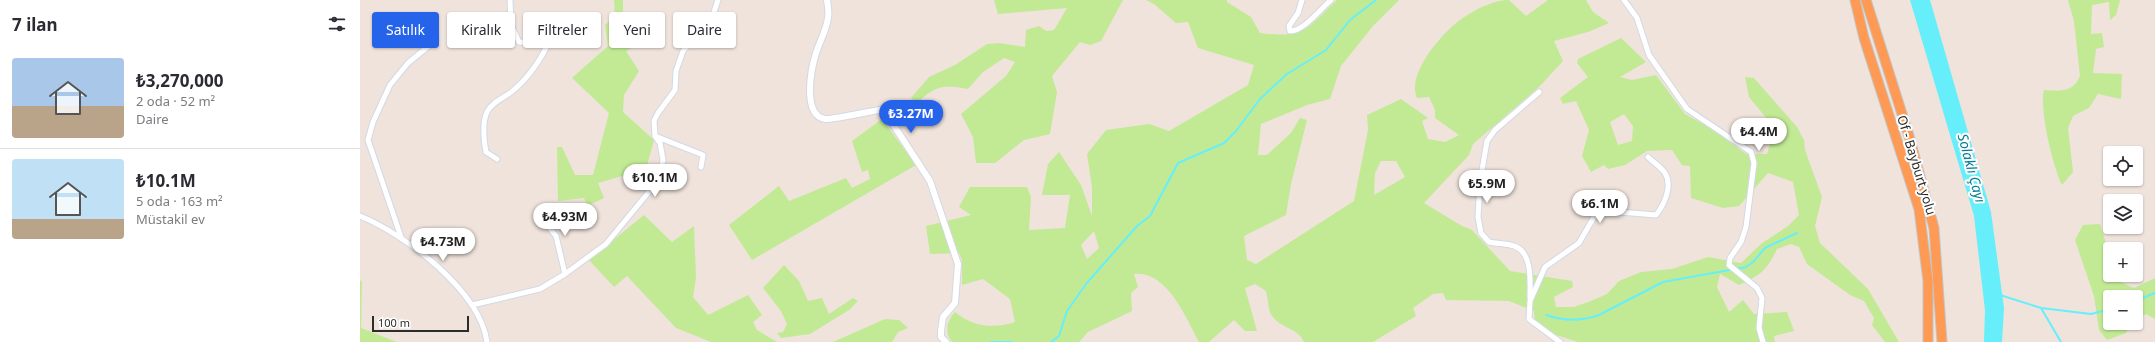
<!DOCTYPE html>
<html lang="tr">
<head>
<meta charset="utf-8">
<style>
	:root { --surface:#fff; --page:#f7f7f7; --text:#2b2b33; --muted:#7c7c81; --line:#e1e1e2; --accent:#2563eb }
	body { margin:0; font-family:"Noto Sans",sans-serif; background:var(--page); color:var(--text); height:100vh; display:flex; flex-direction:column; font-size:15px; white-space:nowrap }
	* { box-sizing:border-box; margin:0 }
	p { font-size:13px; color:var(--muted) }
	.icon { flex:none; width:22px; height:22px; fill:none; stroke:currentColor; stroke-width:2; stroke-linecap:round; stroke-linejoin:round }
	.map { position:relative; flex:1; overflow:hidden }
	.side { display:flex; flex-direction:column; background:var(--surface); width:360px }
	.side>* { flex:none }
	.banner { position:absolute; left:12px; top:12px; width:380px; height:36px; display:flex; gap:8px }
	.buttons { position:absolute; left:1743px; top:146px; display:grid; gap:8px }
	.buttons a { display:grid; place-items:center; width:40px; height:40px; border-radius:4px; background:var(--surface); box-shadow:0 1px 3px #0004; font-size:20px }
	.scale { position:absolute; left:12px; bottom:10px; width:97px; box-sizing:border-box; padding-left:4px; border:2px solid #2c2c2c; border-top:0; font-size:11px; line-height:14px; white-space:nowrap; color:#2c2c2c; -webkit-text-stroke:3px #fff; paint-order:stroke }
	.price { position:absolute; translate:-50% -34px; padding:0 9px; border-radius:14px; background:#fff; color:#222; font-size:13px; line-height:26px; filter:drop-shadow(0 1px 2px #0008) }
	.price::after { content:''; position:absolute; left:50%; top:24px; width:12px; height:9px; margin-left:-6px; background:inherit; clip-path:polygon(0 0,100% 0,50% 100%) }
	.price.selected { background:var(--accent); color:#fff }
	ul { padding:0; list-style:none }
	li { display:flex; align-items:center; gap:12px; height:100px; padding:0 12px }
	li+li { border-top:1px solid var(--line) }
	li span { display:grid; place-items:center; flex:none; width:112px; height:80px; border-radius:4px; color:#555 }
	li>.icon { margin-inline-start:auto }
	span .icon { width:48px; height:48px; fill:#fffc; stroke-width:1 }
	li b { font-size:17px }
	h2 { display:flex; justify-content:space-between; align-items:center; height:48px; padding:0 12px; font-size:17px }
	.pill { padding:0 14px; border-radius:4px; background:var(--surface); box-shadow:0 1px 3px #0004; font-size:14px; line-height:36px }
	.pill.selected { background:var(--accent); color:#fff }
	main { display:flex; flex:1; min-height:0 }
	.map>svg:first-child { display:block }
	.green { fill:#c2ea94; fill-rule:evenodd }
	.water { fill:#66effa }
	.lines { fill:none; stroke-linecap:round; stroke-linejoin:round }
	.stream { stroke:#66effa; stroke-width:2 }
	.minor-casing { stroke:#d1d9e6; stroke-width:7 }
	.tertiary-casing { stroke:#d1d9e6; stroke-width:8 }
	.trunk-casing { stroke:#c4c4c4; stroke-width:11 }
	.minor { stroke:#fff; stroke-width:5 }
	.tertiary { stroke:#fff; stroke-width:6 }
	.trunk { stroke:#fe9a54; stroke-width:9 }
	.labels { text-anchor:middle; dominant-baseline:central; stroke-width:4; stroke-linejoin:round; paint-order:stroke }
	.street-label { font-size:13px; fill:#2c2c2c; stroke:#fff }
	.water-label { font-size:14px; font-style:italic; fill:#037e93; stroke:#fff }
</style>
</head>
<body>
<main>
<section class="side">
<h2>7 ilan<svg class="icon" aria-label="filters" viewBox="0 0 24 24"><path d="M4 7h16M4 17h16"/><circle cx="9" cy="7" r="2"/><circle cx="15" cy="17" r="2"/></svg></h2>
<ul>
<li><span style="background:linear-gradient(#a9c7e8 60%,#b9a48a 0)"><svg class="icon" aria-label="home" viewBox="0 0 24 24"><path d="M3 11l9-7 9 7M6 9v11h12V9"/></svg></span><div><b>₺3,270,000</b><p>2 oda · 52 m²</p><p>Daire</p></div></li>
<li><span style="background:linear-gradient(#bfe0f5 75%,#b9a48a 0)"><svg class="icon" aria-label="home" viewBox="0 0 24 24"><path d="M3 11l9-7 9 7M6 9v11h12V9"/></svg></span><div><b>₺10.1M</b><p>5 oda · 163 m²</p><p>Müstakil ev</p></div></li>
</ul>
</section>
<div class="map">
<svg width="1795" height="342" viewBox="0 0 1795 342">
	<rect width="100%" height="100%" fill="#efe3dc"/>
	<!-- green -->
	<path class="green" d="M254,0H263V14L275,46L266,51L279,71L264,95L263,112L294,140L286,169L238,183L244,198L227,206L224,198L198,201L197,147H202L215,175H233L249,113L212,78L248,46L245,25L255,16Z
		M634,0H763L741,41L730,45L720,42L692,76L697,92L690,134L664,140L635,163H616L613,137L601,114L646,76L655,62L644,58L623,72L608,89C583,84 576,86 557,103L551,98L569,77L595,65L627,44L639,43L665,47L666,30L679,26L686,31L694,30L707,8L638,14Z
		M786,0H867V2L891,17L900,33C945,39 947,28 977,0H1039L1013,26L981,66L970,99L947,105L901,124L898,155H907L931,133L940,118L947,120L931,184L926,215L884,236L887,260L896,264L994,201L1008,130L1007,115L1041,99L1068,118L1062,121L1068,139L1085,142L1099,135L1075,118V110L1069,97L1057,98C1045,73 1088,25 1109,14C1120,7 1136,0 1149,0L1166,16L1188,0H1226L1233,12L1249,23L1228,32L1194,41L1203,61L1179,87L1113,144L1109,155L1064,203L1102,226L1112,230L1150,271L1212,281L1213,287L1194,297L1196,307H1214L1231,301L1247,294L1259,281L1281,272L1312,269L1348,257L1381,263L1401,244L1428,226L1439,215L1433,182L1408,173L1379,206L1363,208L1331,198L1330,166L1322,165L1312,150L1287,151L1265,165L1248,169L1244,165L1231,172L1222,156L1229,130L1216,101L1203,104L1200,98L1228,77L1217,63L1218,59L1261,38L1286,62L1260,77L1272,80L1296,75L1325,114L1352,129L1386,154H1407L1410,144L1411,124L1389,97L1385,77L1394,78L1437,127L1444,140L1445,150L1462,197L1455,226L1460,243L1508,289L1539,342H1525L1512,325L1514,318L1504,301L1490,295L1447,264L1439,247L1431,244L1417,249C1407,270 1400,276 1379,285L1360,274L1357,287L1369,312L1383,300L1394,314L1427,312L1434,331L1414,336L1415,342H1218L1193,334L1175,321L1174,311L1149,301L1086,300L1083,293L1073,294L1053,308L1056,316L1013,342H944C937,327 922,329 912,316C908,311 908,298 906,291L895,284L885,288L897,331H885L874,320L849,342H839C826,318 807,270 774,274L778,287L771,293L772,311L728,332L719,342H592C584,333 587,320 595,312C613,327 633,329 655,322L650,299L623,279L602,285V260L599,253L570,254L566,226L611,215L599,207L610,187H667L671,197L669,230L705,228L710,195H682L688,164L699,152L721,185L732,216V187L727,154L746,130L789,124L809,131L888,85L894,65L838,48L828,22L816,23L794,4ZM1264,114L1273,126L1272,141L1258,145L1250,122ZM1021,161H1036L1045,177L1014,195L1015,173ZM734,231L739,248L727,259L721,245Z
		M1708,0H1760L1756,15L1750,20L1749,2L1732,5L1731,34L1742,33L1744,47L1736,49L1733,73L1762,74L1761,99L1738,94L1729,108L1713,116L1708,128L1713,172L1702,185C1693,167 1679,109 1684,90C1700,91 1713,93 1720,76L1714,21Z
		M522,119L556,165L392,260L369,225L419,186L429,201L486,178L492,188L510,179L508,170L502,172L492,141Z
		M284,215L312,242L334,226L336,278L333,297L348,315L388,295L402,315L393,322L397,330L417,342H351L316,328L267,276L254,287L229,260Z
		M1740,224L1750,256V275H1758L1761,282L1774,288L1795,278V319L1786,314L1776,319V297H1750V323H1771L1766,333L1747,340L1739,330L1734,296L1715,240L1723,225Z
		M424,265L439,281L448,301L462,298L469,314L493,298L498,301L489,310L450,334L421,338L417,333L423,332L427,324L421,311L403,288Z
		M0,280L2,282L1,328L37,342H0Z
		M525,319L539,320L548,328L538,332L532,342H473Z"/>
	<!-- water -->
	<path class="water" d="M1550,0H1570L1631,212L1644,308L1642,342H1624L1625,310L1614,216Z"/>
	<g class="lines">
		<!-- stream -->
		<path class="stream" d="M1640,295L1681,308L1701,342
			M1776,301L1795,293
			M1681,308L1731,314L1750,309
			M1186,315C1203,321 1222,321 1239,315L1303,282L1386,267L1393,262L1405,248L1437,233
			M631,342H652
			M691,342L699,336L707,311L726,284L777,226L790,216L818,163L864,143L876,131L900,99L927,74L966,50L990,20L1016,0"/>
		<!-- minor casing -->
		<g class="minor-casing">
			<path id="minor" d="M942,0L938,13L929,26L930,31C943,32 961,8 971,0
				M1264,0L1277,18L1289,55L1327,109L1391,152L1394,163L1386,227L1381,242L1370,258L1369,265L1397,288L1402,298L1399,328L1403,342
				M295,136L343,155L341,167
				M137,159L126,152C124,141 122,123 127,112C131,103 143,98 150,93C166,81 182,59 189,41L188,38C177,38 170,44 159,42L151,25L150,0
				M179,215L196,236L205,274
				M0,216C45,234 120,291 127,342
				M41,237L8,140L13,122L30,85L48,63L76,40
				M1170,298C1170,283 1173,252 1154,246C1146,243 1137,244 1129,242L1121,233L1118,217L1120,182L1127,141L1135,130L1179,92
				M112,305L180,289L205,274L246,244L292,188L301,171L303,160L300,143L295,136L294,121L298,113L315,90L316,71L323,51L352,18L358,0
				M1200,342L1169,319L1170,301L1185,267L1219,243L1234,217L1248,211L1296,215C1304,205 1313,186 1305,173C1301,167 1293,162 1288,157"/>
		</g>
		<!-- tertiary casing -->
		<g class="tertiary-casing">
			<path id="tertiary" d="M467,0C468,6 469,13 468,18C466,31 460,41 456,53C451,69 442,115 465,119C472,120 510,111 520,110L529,118L570,181L598,264L595,303L583,317L581,331V337L586,342"/>
		</g>
		<!-- trunk casing -->
		<g class="trunk-casing">
			<path id="trunk" d="M1495,0L1504,38L1559,209L1568,281V342
				M1506,0L1549,136L1574,228L1582,342"/>
		</g>
		<!-- minor -->
		<use href="#minor" class="minor"/>
		<!-- tertiary -->
		<use href="#tertiary" class="tertiary"/>
		<!-- trunk -->
		<use href="#trunk" class="trunk"/>
	</g>
	<g class="labels">
		<!-- street labels -->
		<g class="street-label">
			<text transform="translate(1557 165) rotate(73)">Of - Bayburt yolu</text>
		</g>
		<!-- water labels -->
		<g class="water-label">
			<text transform="translate(1612 168) rotate(75)">Solaklı Çayı</text>
		</g>
	</g>
</svg>
<div class="buttons">
<a><svg class="icon" aria-label="locate" viewBox="0 0 24 24"><circle cx="12" cy="12" r="6"/><path d="M12 2v4M12 18v4M2 12h4M18 12h4"/></svg></a>
<a><svg class="icon" aria-label="layers" viewBox="0 0 24 24"><path d="M12 4l9 5-9 5-9-5zM3 14l9 5 9-5"/></svg></a>
<a>+</a>
<a>−</a>
</div>
<div class="scale">100 m</div>
<b class="price selected" style="left:551px;top:134px">₺3.27M</b>
<b class="price" style="left:1399px;top:152px">₺4.4M</b>
<b class="price" style="left:295px;top:198px">₺10.1M</b>
<b class="price" style="left:1127px;top:204px">₺5.9M</b>
<b class="price" style="left:1240px;top:224px">₺6.1M</b>
<b class="price" style="left:205px;top:237px">₺4.93M</b>
<b class="price" style="left:83px;top:262px">₺4.73M</b>
<div class="banner">
<a class="pill selected">Satılık</a>
<a class="pill">Kiralık</a>
<a class="pill">Filtreler</a>
<a class="pill">Yeni</a>
<a class="pill">Daire</a>
</div>
</div>
</main>
</body>
</html>
